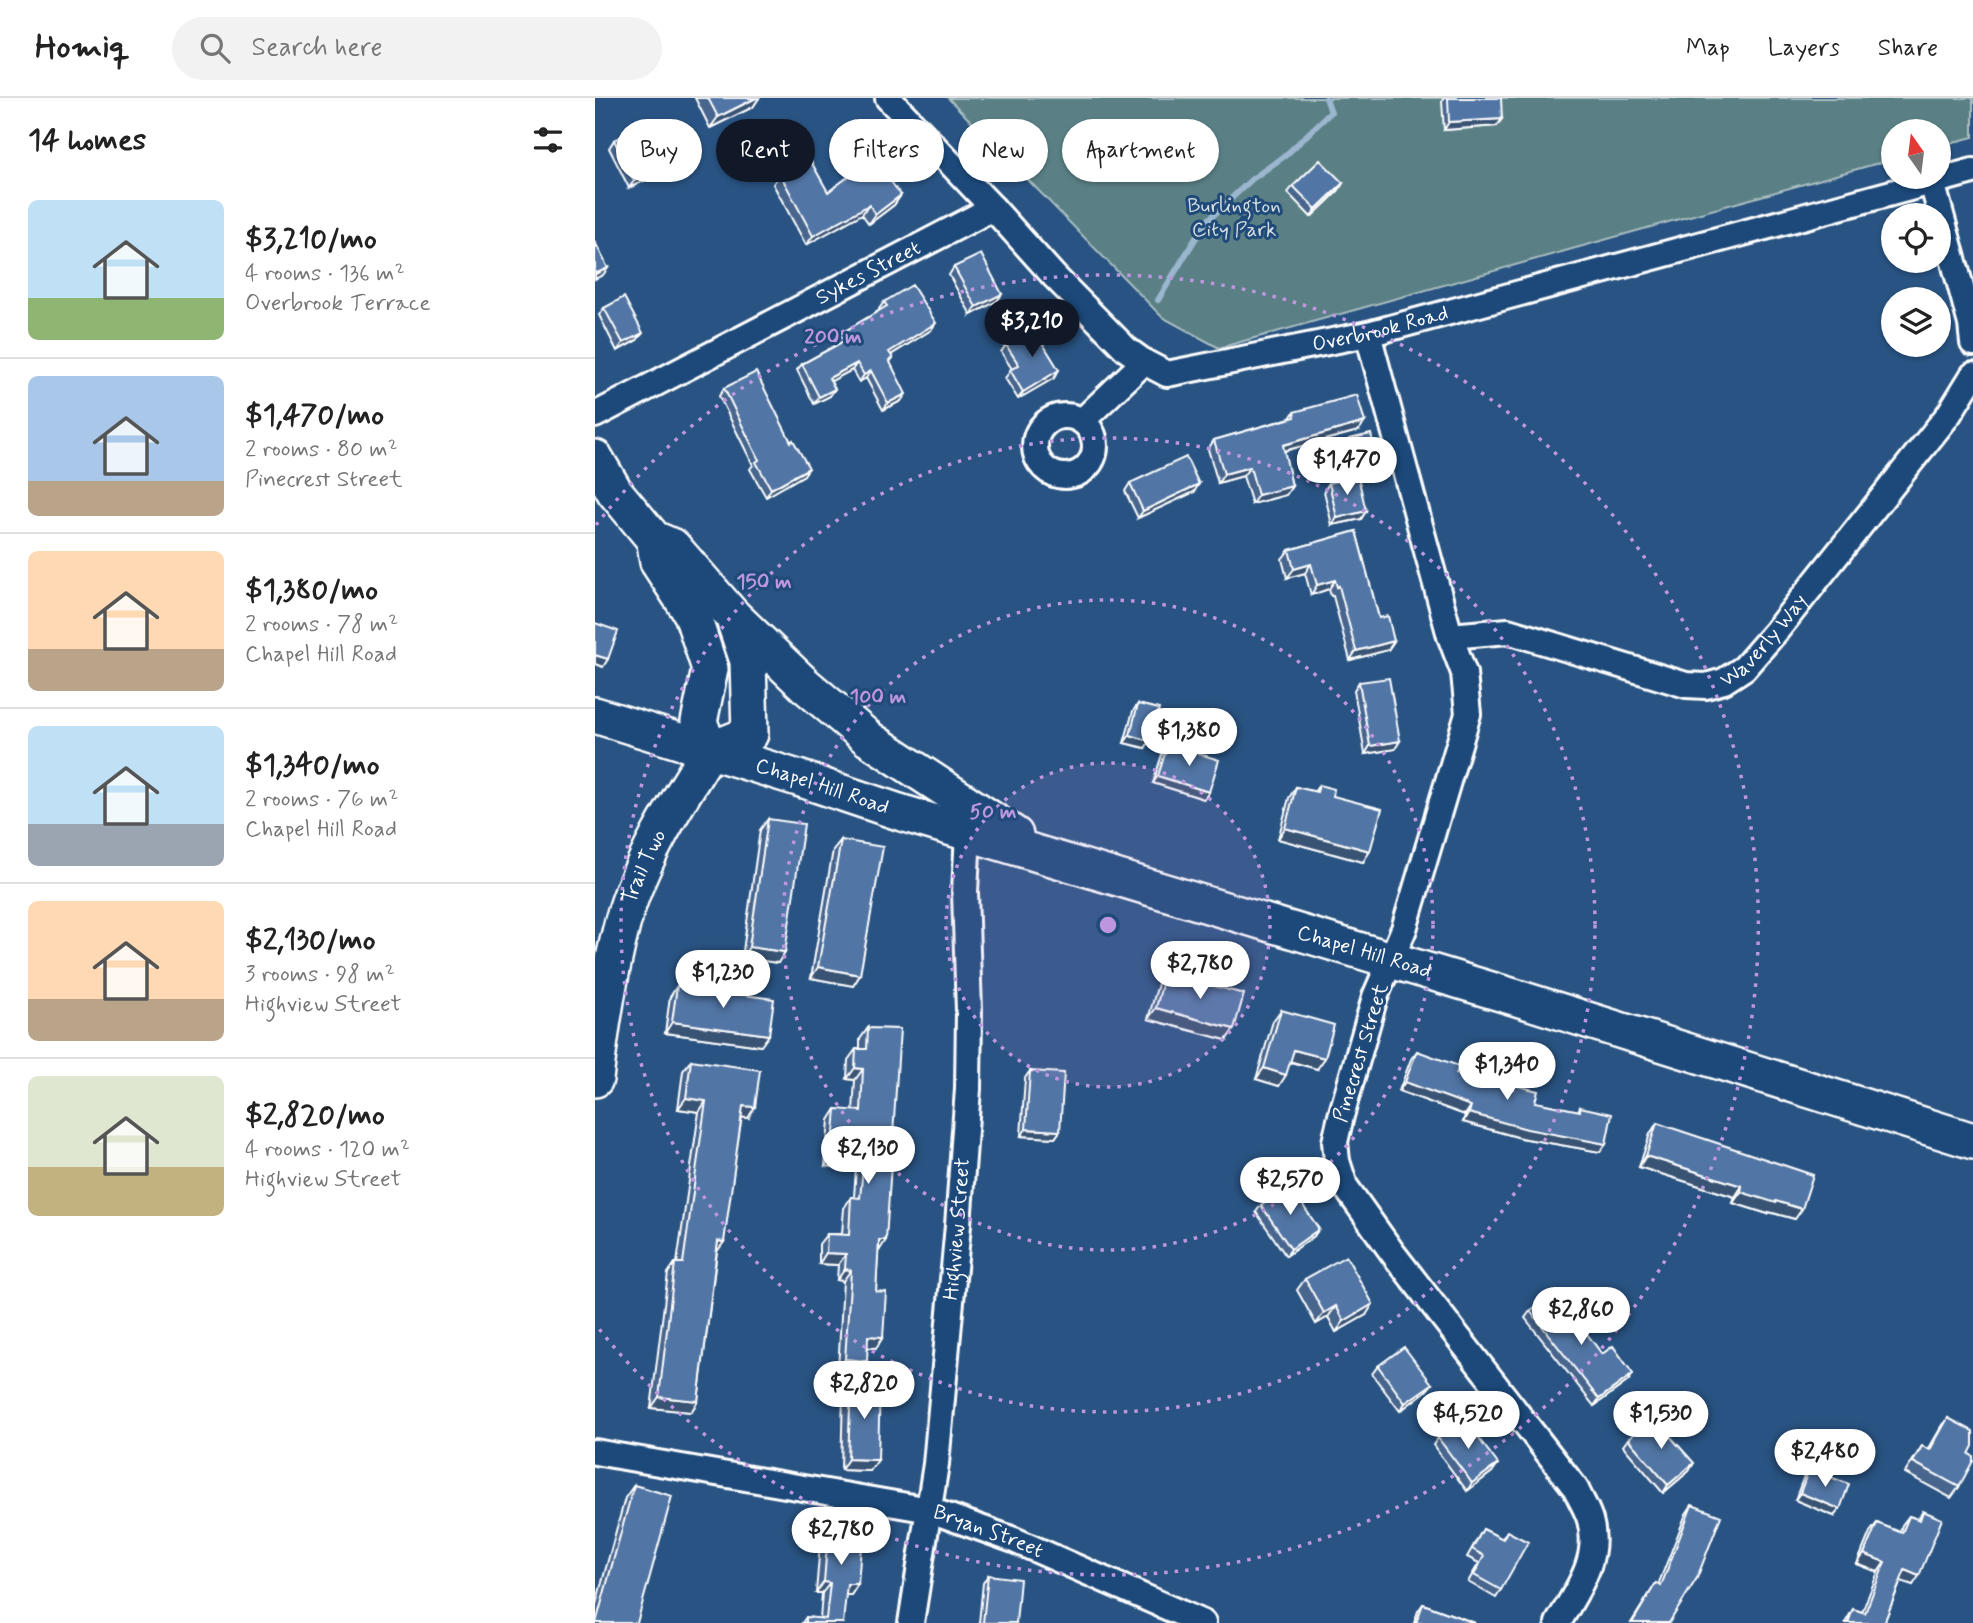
<!DOCTYPE html>
<html lang="en">
<head>
<meta charset="utf-8">
<style>
	:root { --surface:#fff; --page:#f2f2f2; --text:#222; --muted:#767676; --line:#e0e0e0; --accent:#111827 }
	body { margin:0; font-family:Mynerve,sans-serif; background:var(--page); color:var(--text); height:100vh; display:flex; flex-direction:column; font-size:26px; white-space:nowrap }
	* { box-sizing:border-box; margin:0 }
	p { font-size:23px; color:var(--muted) }
	.icon { flex:none; width:38px; height:38px; fill:none; stroke:currentColor; stroke-width:2; stroke-linecap:round; stroke-linejoin:round }
	.map { position:relative; flex:1; overflow:hidden }
	.panel { display:flex; flex-direction:column; background:var(--surface); width:595px }
	.panel>* { flex:none }
	.hud { position:absolute; left:21px; top:21px; width:665px; height:63px; display:flex; gap:14px }
	.needle { width:46px; rotate:346deg }
	.tools { position:absolute; left:1286px; top:21px; display:grid; gap:14px }
	.tools a { display:grid; place-items:center; width:70px; height:70px; border-radius:50%; background:var(--surface); box-shadow:0 2px 5px #0004; font-size:35px }
	.price { position:absolute; translate:-50% -60px; padding:0 16px; border-radius:24px; background:#fff; color:#222; font-size:23px; line-height:46px; filter:drop-shadow(0 2px 4px #0008) }
	.price::after { content:''; position:absolute; left:50%; top:42px; width:21px; height:16px; margin-left:-10px; background:inherit; clip-path:polygon(0 0,100% 0,50% 100%) }
	.price.current { background:var(--accent); color:#fff }
	ul { padding:0; list-style:none }
	li { display:flex; align-items:center; gap:21px; height:175px; padding:0 28px }
	li+li { border-top:2px solid var(--line) }
	li span { display:grid; place-items:center; flex:none; width:196px; height:140px; border-radius:10px; color:#555 }
	li>.icon { margin-inline-start:auto }
	span .icon { width:84px; height:84px; fill:#fffc; stroke-width:1 }
	li b { font-size:30px }
	h2 { display:flex; justify-content:space-between; align-items:center; height:84px; padding:0 28px; font-size:30px }
	.chip { padding:0 24px; border-radius:32px; background:var(--surface); box-shadow:0 2px 5px #0004; font-size:24px; line-height:63px }
	.chip.current { background:var(--accent); color:#fff }
	header { display:flex; align-items:center; gap:42px; box-sizing:border-box; height:98px; padding:0 35px; background:var(--surface); border-bottom:2px solid var(--line) }
	header strong { font-size:33px }
	nav { display:flex; gap:38px; margin-inline-start:auto; font-size:24px }
	.search { width:490px; height:63px; background:var(--page); display:flex; align-items:center; gap:18px; box-sizing:border-box; padding:0 24px; border-radius:38px; color:var(--muted); font-size:26px }
	main { display:flex; flex:1; min-height:0 }
	.map>svg:first-child { display:block }
	.green { fill:#5a8085; stroke:#acc0c2; stroke-width:2 }
	.lines { fill:none; stroke-linecap:round; stroke-linejoin:round }
	.stream { stroke:#9bb6cf; stroke-width:6 }
	.street-casing { stroke:#fff; stroke-width:30 }
	.secondary-casing { stroke:#fff; stroke-width:40 }
	.street { stroke:#1f4a7a; stroke-width:24 }
	.secondary { stroke:#1f4a7a; stroke-width:35 }
	.wall { fill:#46658d; stroke:#fff; stroke-width:2 }
	.shaded-wall { fill:#395273; stroke:#fff; stroke-width:2 }
	.building { fill:#5175a4; stroke:#fff; stroke-width:2 }
	.ring { fill:none; stroke:#bd96df; stroke-width:3.5; stroke-dasharray:3.5 7 }
	.labels { text-anchor:middle; dominant-baseline:central; stroke-width:6; stroke-linejoin:round; paint-order:stroke }
	.park-label { font-size:21px; fill:#d6dfe0; stroke:#1f4a7a }
	.street-label { font-size:21px; fill:#fff; stroke:#1f4a7a }
	.centre { fill:#bd96df; stroke:#1f4a7a; stroke-width:3.5 }
	.ring-label { font-size:21px; text-anchor:middle; font-weight:bold; fill:#bd96df; stroke:#1f4a7a; stroke-width:6; stroke-linejoin:round; paint-order:stroke }
</style>
</head>
<body>
<header>
<strong>Homiq</strong>
<div class="search"><svg class="icon" aria-label="search" viewBox="0 0 24 24"><circle cx="10" cy="10" r="6"/><path d="M15 15l6 6"/></svg>Search here</div>
<nav><a>Map</a><a>Layers</a><a>Share</a></nav>
</header>
<main>
<section class="panel">
<h2>14 homes<svg class="icon" aria-label="filters" viewBox="0 0 24 24"><path d="M4 7h16M4 17h16"/><circle cx="9" cy="7" r="2"/><circle cx="15" cy="17" r="2"/></svg></h2>
<ul>
<li><span style="background:linear-gradient(#bfe0f5 70%,#8fb573 0)"><svg class="icon" aria-label="home" viewBox="0 0 24 24"><path d="M3 11l9-7 9 7M6 9v11h12V9"/></svg></span><div><b>$3,210/mo</b><p>4 rooms · 136 m²</p><p>Overbrook Terrace</p></div></li>
<li><span style="background:linear-gradient(#a9c7e8 75%,#b9a48a 0)"><svg class="icon" aria-label="home" viewBox="0 0 24 24"><path d="M3 11l9-7 9 7M6 9v11h12V9"/></svg></span><div><b>$1,470/mo</b><p>2 rooms · 80 m²</p><p>Pinecrest Street</p></div></li>
<li><span style="background:linear-gradient(#ffd9b3 70%,#b9a48a 0)"><svg class="icon" aria-label="home" viewBox="0 0 24 24"><path d="M3 11l9-7 9 7M6 9v11h12V9"/></svg></span><div><b>$1,380/mo</b><p>2 rooms · 78 m²</p><p>Chapel Hill Road</p></div></li>
<li><span style="background:linear-gradient(#bfe0f5 70%,#9aa5b1 0)"><svg class="icon" aria-label="home" viewBox="0 0 24 24"><path d="M3 11l9-7 9 7M6 9v11h12V9"/></svg></span><div><b>$1,340/mo</b><p>2 rooms · 76 m²</p><p>Chapel Hill Road</p></div></li>
<li><span style="background:linear-gradient(#ffd9b3 70%,#b9a48a 0)"><svg class="icon" aria-label="home" viewBox="0 0 24 24"><path d="M3 11l9-7 9 7M6 9v11h12V9"/></svg></span><div><b>$2,130/mo</b><p>3 rooms · 98 m²</p><p>Highview Street</p></div></li>
<li><span style="background:linear-gradient(#dfe7d0 65%,#c2b280 0)"><svg class="icon" aria-label="home" viewBox="0 0 24 24"><path d="M3 11l9-7 9 7M6 9v11h12V9"/></svg></span><div><b>$2,820/mo</b><p>4 rooms · 120 m²</p><p>Highview Street</p></div></li>
</ul>
</section>
<div class="map">
<svg width="1378" height="1525" viewBox="0 0 1378 1525">
	<rect width="100%" height="100%" fill="#295382"/>
	<filter id="ink" filterUnits="userSpaceOnUse"><feTurbulence type="fractalNoise" baseFrequency=".0143" numOctaves="2"/><feDisplacementMap in="SourceGraphic" scale="14" xChannelSelector="R" yChannelSelector="G"/><feConvolveMatrix kernelMatrix="1 2 1 2 8 2 1 2 1" color-interpolation-filters="sRGB"/></filter>
	<g filter="url(#ink)">
		<!-- green -->
		<path class="green" d="M353,0H1378V39L1344,48V33H1298V61L624,250L567,219Z"/>
		<g class="lines">
			<!-- stream -->
			<path class="stream" d="M563,202L610,125L657,81L691,57L736,14L731,0"/>
			<!-- street casing -->
			<g class="street-casing">
				<g id="street">
					<path id="s1" d="M293,0L398,110L459,178L531,251L549,264L572,276L773,236L1378,73"/>
					<path d="M1337,84L1376,226L1378,245"/>
					<path d="M773,236L855,538L869,575L873,616L809,831L780,899L746,1018L740,1044L742,1063L750,1088L797,1154L981,1391C985,1401 992,1411 995,1422C1006,1461 982,1492 963,1525"/>
					<path id="s2" d="M0,317L398,110"/>
					<circle cx="470" cy="348" r="30"/>
					<path d="M487,323L549,264"/>
					<path id="s3" d="M855,538L913,533L1091,587L1111,588L1129,583L1149,570L1182,532L1354,316L1378,277"/>
					<path id="s4" d="M0,1354L335,1412L419,1442L608,1525"/>
					<path id="s5" d="M316,1525L341,1366L363,1127L373,991L374,913L370,794L373,734"/>
				</g>
			</g>
			<!-- secondary casing -->
			<g class="secondary-casing">
				<g id="secondary">
					<path d="M0,360L20,394L59,441L78,449L138,518L153,563L155,636L115,652"/>
					<path d="M60,445L63,464L97,516L115,571L104,624L115,652"/>
					<path d="M138,518L210,587L274,641L420,737"/>
					<path id="s6" d="M0,617L203,680L304,714L919,899L1378,1043"/>
					<path id="s7" d="M0,981C6,928 14,876 28,823C45,762 81,706 115,652"/>
				</g>
			</g>
			<!-- street -->
			<use href="#street" class="street"/>
			<!-- secondary -->
			<use href="#secondary" class="secondary"/>
		</g>
		<!-- wall -->
		<path class="wall" d="M100,0H164L158,9L115,30Z
			M849,0H906L902,28L849,32L847,3Z
			M19,42L55,80L34,90L14,50Z
			M185,76L233,94L306,97L299,107L274,126L267,116L211,147L178,86Z
			M748,85L743,93L716,119L693,95L698,88Z
			M359,169L407,196L402,203L376,217L354,177Z
			M289,204L336,232L296,257L298,260L295,264L306,303L288,312L271,280L264,284L257,272L235,283V298L219,306L202,272L207,266L242,247L240,243L245,236L285,212L284,211Z
			M9,210L42,242L22,253L4,217Z
			M411,247L450,249L459,280L423,301L410,280L417,271L406,254Z
			M129,290L196,344L209,377L171,399L155,371L158,367L124,298Z
			M699,314L763,333L689,353L697,388L691,397L657,406L648,378L623,385L613,351L619,342L695,320Z
			M754,341L781,357L778,360L756,365L751,345Z
			M535,385L599,394L543,420L530,393Z
			M734,385L771,413L766,421L737,427L729,393Z
			M761,433L784,520L799,543L793,552L755,562L738,498H736L734,491L716,497L710,475L692,480L687,461L694,452Z
			M764,584L800,651L770,656L759,592Z
			M543,606L550,650L529,645L538,613Z
			M573,646L614,694L609,701L558,685L568,653Z
			M724,687L738,698L768,764L683,741L694,700L701,689L719,694Z
			M173,721L183,865L147,860L165,732Z
			M246,742L265,877L258,888L216,880L238,752Z
			M570,875L631,942L553,921L563,886Z
			M82,888L166,948L70,935L75,899Z
			M686,912L722,971L695,964L684,988L661,981L678,923Z
			M273,930L283,1153L281,1193L288,1239L281,1250H272V1263L264,1274L243,1272L248,1183L242,1182L243,1167L224,1166V1146L232,1136H247L249,1110L256,1099H259L261,1070L230,1068L234,1022L241,1011L258,1013L260,982L252,981L253,962L261,951H265V941Z
			M822,953L861,976L916,991L919,987L940,1004L983,1013L985,1009L1011,1046L1005,1054L926,1040L868,1024L870,1017L804,993L816,961Z
			M96,962L153,1020L147,1019L122,1154L103,1303L96,1314L56,1310L73,1175L80,1165H82L104,1014L83,1011L88,973Z
			M435,973L465,1033L460,1040L426,1038L430,980Z
			M1062,1025L1200,1121L1174,1114L1173,1116L1138,1105L1140,1099L1044,1069L1055,1036Z
			M666,1107L719,1138L691,1158L661,1114Z
			M710,1181L771,1217L741,1234L733,1219L721,1226L702,1192Z
			M935,1213L1007,1256L1038,1276L1033,1283L999,1308L930,1220Z
			M783,1268L837,1286L831,1293L805,1313L777,1276Z
			M256,1284L275,1373L246,1372L248,1295Z
			M1353,1320L1374,1356L1364,1389L1356,1400L1310,1375L1327,1348L1333,1352L1345,1331Z
			M843,1340L897,1374L872,1393L838,1347Z
			M1033,1341L1094,1373L1068,1395L1028,1348Z
			M1214,1371L1239,1418L1200,1402L1209,1378Z
			M39,1387L42,1525H0V1510L30,1400Z
			M1097,1407L1074,1525H1036L1061,1485L1063,1487L1091,1416Z
			M1328,1413L1318,1487L1306,1483L1289,1525H1250L1258,1511L1267,1514L1283,1474L1262,1466L1275,1434L1282,1425L1305,1434L1307,1427L1314,1418L1323,1421Z
			M234,1422L263,1486L256,1497H250L248,1525H207L211,1519L225,1521L227,1495H221L226,1433Z
			M888,1431L907,1441L912,1433L906,1492L901,1500L873,1484L884,1465L872,1459Z
			M393,1477L421,1525H384L388,1485Z
			M828,1506L880,1525H819L823,1513Z"/>
		<!-- shaded-wall -->
		<path class="shaded-wall" d="M161,0H164L158,9L115,30L123,19Z
			M907,21L902,28L849,32L854,24Z
			M60,73L55,80L34,90L39,83Z
			M748,85L743,93L716,119L721,111Z
			M306,97L299,107L274,126L281,116Z
			M274,107L267,116L211,147L218,138Z
			M13,170L8,177L0,181V176Z
			M407,196L402,203L376,217L381,209Z
			M341,225L336,232L289,261L294,254Z
			M48,235L42,242L22,253L28,245Z
			M262,265L257,272L229,287L234,280Z
			M464,272L459,280L423,301L428,294Z
			M276,273L271,280L264,284L269,277Z
			M240,291L235,298L219,306L224,299Z
			M311,296L306,303L288,312L293,305Z
			M770,324L763,333L681,355L688,347Z
			M781,357L778,360L756,365L759,362Z
			M655,369L648,378L623,385L629,376Z
			M214,370L209,377L171,399L176,391Z
			M604,386L599,394L543,420L548,413Z
			M697,388L691,397L657,406L663,397Z
			M771,413L766,421L737,427L742,420Z
			M716,466L710,475L692,480L699,471Z
			M740,482L734,491L716,497L722,487Z
			M799,543L793,552L755,562L761,553Z
			M0,557L13,561L8,569L0,566Z
			M535,637L555,643L550,650L529,645Z
			M805,643L800,651L770,656L775,648Z
			M563,678L614,694L609,701L558,685Z
			M690,730L775,753L768,764L683,741Z
			M154,849L190,854L183,865L147,860Z
			M223,869L265,877L258,888L216,880Z
			M561,910L639,931L631,942L553,921Z
			M77,924L174,937L166,948L70,935Z
			M699,952L730,960L722,971L691,962Z
			M260,970L268,971L260,982L252,981Z
			M669,970L691,977L684,988L661,981Z
			M810,984L876,1008L870,1017L804,993Z
			M91,1000L111,1003L104,1014L83,1011Z
			M148,1008L160,1009L153,1020L141,1019Z
			M874,1015L1011,1046L1005,1054L926,1040L868,1024Z
			M431,1031L465,1033L460,1040L426,1038Z
			M237,1057L269,1060L261,1070L230,1068Z
			M1051,1058L1147,1088L1140,1099L1044,1069Z
			M1146,1094L1181,1103L1207,1111L1200,1121L1174,1114L1173,1116L1138,1105Z
			M724,1131L719,1138L691,1158L696,1151Z
			M284,1142H291L284,1153Z
			M123,1143L129,1144L121,1155Z
			M231,1155L251,1156L243,1167L224,1166Z
			M250,1171L256,1172L248,1183L242,1182Z
			M778,1206L771,1217L741,1234L749,1223Z
			M741,1208L733,1219L721,1226L729,1215Z
			M273,1238L288,1239L281,1250L265,1249Z
			M250,1261L272,1263L264,1274L243,1272Z
			M1038,1276L1033,1283L999,1308L1004,1301Z
			M837,1286L831,1293L805,1313L810,1305Z
			M64,1299L103,1303L96,1314L56,1310Z
			M253,1361L283,1362L275,1373L246,1372Z
			M1099,1365L1094,1373L1068,1395L1073,1387Z
			M903,1366L897,1374L872,1393L877,1385Z
			M1205,1395L1245,1411L1239,1418L1200,1402Z
			M1269,1456L1290,1464L1283,1474L1262,1466Z
			M1310,1472L1324,1478L1318,1487L1303,1482Z
			M229,1484L235,1485L227,1495H221Z
			M252,1486H263L256,1497H244Z"/>
		<!-- building -->
		<path class="building" d="M113,0H161L123,19Z
			M853,0H906L907,21L854,24Z
			M40,32L60,73L39,83L19,42Z
			M214,60L233,94L278,60L306,97L281,116L274,107L218,138L185,76Z
			M725,62L748,85L721,111L698,88Z
			M0,144L13,170L0,176Z
			M386,156L407,196L381,209L359,169Z
			M317,187L341,225L294,254L298,260L294,262L311,296L293,305L276,273L269,277L262,265L234,280L240,291L224,299L207,266L249,243L245,236L292,208L289,204Z
			M29,199L48,235L28,245L9,210Z
			M444,227L454,243L448,246L464,272L428,294L415,272L424,267L411,247Z
			M161,274L196,344L198,342L214,370L176,391L161,364L164,362L129,290Z
			M762,297L770,324L688,347L697,388L663,397L655,369L629,376L619,342L700,319L699,314Z
			M776,336L781,357L759,362L754,341Z
			M591,359L604,386L548,413L535,385Z
			M763,379L771,413L742,420L734,385Z
			M761,433L784,520L793,518L799,543L761,553L744,488L742,489L740,482L722,487L716,466L699,471L694,452Z
			M0,525L23,533L13,561L0,557Z
			M794,580L805,643L775,648L764,584Z
			M543,606L564,611L555,643L535,637Z
			M573,646L624,662L614,694L563,678Z
			M724,687L739,691L738,698L787,711L775,753L690,730L701,689L722,694Z
			M173,721L209,726L190,854L154,849Z
			M246,742L288,749L265,877L223,869Z
			M570,875L649,896L639,931L561,910Z
			M82,888L179,901L174,937L77,924Z
			M686,912L739,927L730,960L699,952L691,977L669,970Z
			M273,930L305,931L291,1142H284L281,1193L291,1194L288,1239L273,1238L272,1263L250,1261L256,1172L250,1171L251,1156L231,1155L232,1136L254,1137L256,1099L265,1100L269,1060L237,1057L241,1011L266,1013L268,971L260,970L261,951H272Z
			M822,953L864,968L861,976L918,991L919,987L943,993L940,1004L985,1013V1009L1017,1016L1011,1046L932,1031L874,1015L876,1008L810,984Z
			M96,962L165,972L160,1009L148,1008L129,1144L123,1143L103,1303L64,1299L80,1165H88L111,1003L91,1000Z
			M435,973L469,975L465,1033L431,1031Z
			M1062,1025L1218,1077L1207,1111L1181,1103V1105L1146,1094L1147,1088L1051,1058Z
			M694,1087L724,1131L696,1151L666,1107Z
			M751,1158L778,1206L749,1223L741,1208L729,1215L710,1181Z
			M961,1194L1007,1256L1018,1248L1038,1276L1004,1301L935,1213Z
			M809,1249L837,1286L810,1305L783,1268Z
			M256,1284L285,1285L283,1362L253,1361Z
			M1058,1319L1099,1365L1073,1387L1033,1341Z
			M1353,1320L1378,1333V1348L1374,1356L1378,1358V1363L1364,1389L1318,1364L1327,1348L1335,1352Z
			M869,1321L903,1366L877,1385L843,1340Z
			M1214,1371L1254,1386L1245,1411L1205,1395Z
			M39,1387L77,1398L42,1525H1Z
			M1097,1407L1126,1418L1102,1480L1074,1525H1037L1061,1485L1066,1488Z
			M1328,1413L1347,1421L1324,1478L1310,1472L1289,1525H1253L1258,1511L1270,1515L1290,1464L1269,1456L1282,1425L1307,1435L1314,1418L1325,1422Z
			M234,1422L268,1424L263,1486H252L248,1525H211V1519L231,1521L235,1485L229,1484Z
			M888,1431L908,1441L912,1433L933,1444L906,1492L879,1477L889,1458L877,1451Z
			M393,1477L425,1481L421,1525H388Z
			M828,1506L880,1525H821Z"/>
	</g>
	<!-- distance rings -->
	<circle cx="513" cy="827" r="162" fill="#bd96df" fill-opacity=".12"/>
	<g class="ring">
		<circle cx="513" cy="827" r="162"/>
		<circle cx="513" cy="827" r="325"/>
		<circle cx="513" cy="827" r="487"/>
		<path d="M1 427A650 650 0 1 1 1 1227"/>
	</g>
	<g class="labels">
		<!-- park labels -->
		<g class="park-label">
			<text x="639" y="108">Burlington<tspan x="639" dy="24">City Park</tspan></text>
		</g>
		<!-- street labels -->
		<g class="street-label">
			<text stroke="none"><textPath href="#s2" startOffset="308">Sykes Street</textPath></text>
			<text stroke="none"><textPath href="#s1" startOffset="612">Overbrook Road</textPath></text>
			<text stroke="none"><textPath href="#s3" startOffset="340">Waverly Way</textPath></text>
			<text stroke="none"><textPath href="#s6" startOffset="238">Chapel Hill Road</textPath></text>
			<text stroke="none"><textPath href="#s7" startOffset="219">Trail Two</textPath></text>
			<text stroke="none"><textPath href="#s6" startOffset="805">Chapel Hill Road</textPath></text>
			<text transform="translate(766 955) rotate(-73)">Pinecrest Street</text>
			<text stroke="none"><textPath href="#s5" startOffset="397">Highview Street</textPath></text>
			<text stroke="none"><textPath href="#s4" startOffset="402">Bryan Street</textPath></text>
		</g>
	</g>
	<circle cx="513" cy="827" r="10" class="centre"/>
	<g class="ring-label">
		<text x="238" y="245">200 m</text>
		<text x="169" y="490">150 m</text>
		<text x="283" y="605">100 m</text>
		<text x="398" y="720">50 m</text>
	</g>
</svg>
<div class="tools">
<a><svg class="needle" viewBox="-14 -14 28 28"><path d="M0-13l5 13h-10z" fill="#e53935"/><path d="M0 13l5-13h-10z" fill="#767676"/></svg></a>
<a><svg class="icon" aria-label="locate" viewBox="0 0 24 24"><circle cx="12" cy="12" r="6"/><path d="M12 2v4M12 18v4M2 12h4M18 12h4"/></svg></a>
<a><svg class="icon" aria-label="layers" viewBox="0 0 24 24"><path d="M12 4l9 5-9 5-9-5zM3 14l9 5 9-5"/></svg></a>
</div>
<b class="price current" style="left:437px;top:261px">$3,210</b>
<b class="price" style="left:752px;top:399px">$1,470</b>
<b class="price" style="left:594px;top:670px">$1,380</b>
<b class="price" style="left:605px;top:903px">$2,780</b>
<b class="price" style="left:128px;top:912px">$1,230</b>
<b class="price" style="left:912px;top:1004px">$1,340</b>
<b class="price" style="left:273px;top:1088px">$2,130</b>
<b class="price" style="left:695px;top:1119px">$2,570</b>
<b class="price" style="left:986px;top:1249px">$2,860</b>
<b class="price" style="left:269px;top:1323px">$2,820</b>
<b class="price" style="left:873px;top:1353px">$4,520</b>
<b class="price" style="left:1066px;top:1353px">$1,530</b>
<b class="price" style="left:1230px;top:1391px">$2,480</b>
<b class="price" style="left:246px;top:1469px">$2,780</b>
<div class="hud">
<a class="chip">Buy</a>
<a class="chip current">Rent</a>
<a class="chip">Filters</a>
<a class="chip">New</a>
<a class="chip">Apartment</a>
</div>
</div>
</main>
</body>
</html>
